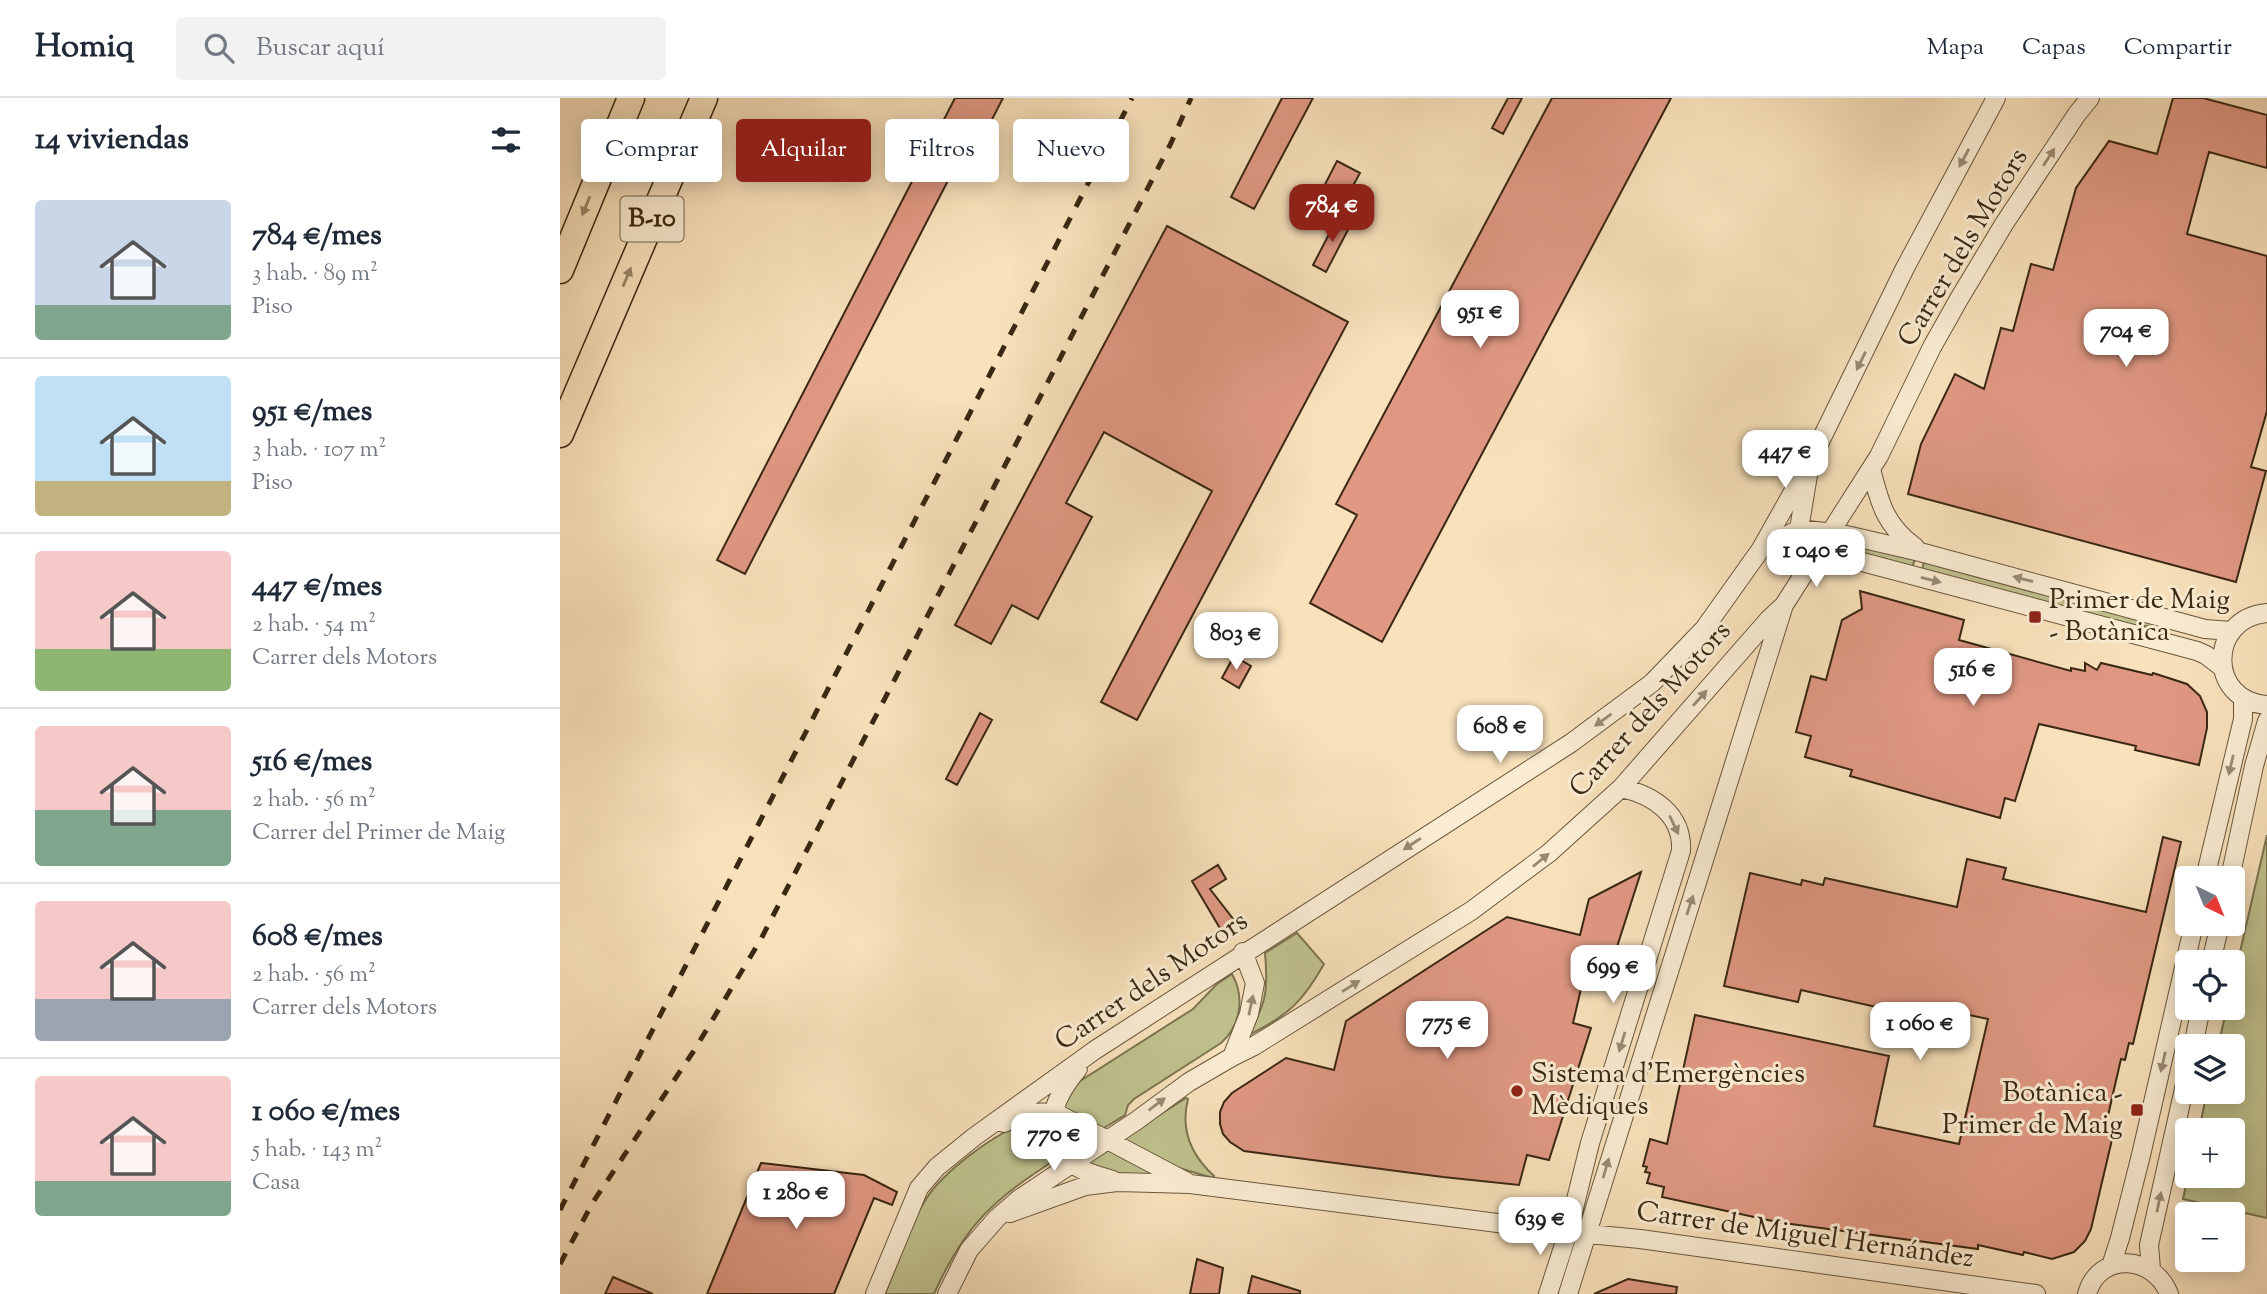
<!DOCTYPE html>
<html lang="es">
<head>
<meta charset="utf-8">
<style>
	:root { --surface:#fff; --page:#f2f2f3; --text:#1f2937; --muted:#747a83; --line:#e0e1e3; --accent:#8f2418 }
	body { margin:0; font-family:"Sorts Mill Goudy",serif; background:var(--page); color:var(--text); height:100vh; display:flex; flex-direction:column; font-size:26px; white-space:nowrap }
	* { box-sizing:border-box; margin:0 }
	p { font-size:23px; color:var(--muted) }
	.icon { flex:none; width:38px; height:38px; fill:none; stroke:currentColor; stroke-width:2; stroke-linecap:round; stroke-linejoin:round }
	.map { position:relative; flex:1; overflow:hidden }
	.panel { display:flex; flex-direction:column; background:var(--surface); width:560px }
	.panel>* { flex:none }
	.hud { position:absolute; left:21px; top:21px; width:665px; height:63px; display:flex; gap:14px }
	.needle { width:46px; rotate:137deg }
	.controls { position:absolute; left:1615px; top:768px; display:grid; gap:14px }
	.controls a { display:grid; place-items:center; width:70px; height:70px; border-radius:7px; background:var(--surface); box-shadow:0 4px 18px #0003; font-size:35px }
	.price { position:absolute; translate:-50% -60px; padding:0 16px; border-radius:14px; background:#fff; color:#222; font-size:23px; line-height:46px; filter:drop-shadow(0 2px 4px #0008) }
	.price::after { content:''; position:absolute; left:50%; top:42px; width:21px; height:16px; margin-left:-10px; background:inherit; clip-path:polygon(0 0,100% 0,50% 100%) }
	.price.current { background:var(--accent); color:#fff }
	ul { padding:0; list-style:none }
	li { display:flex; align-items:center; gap:21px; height:175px; padding:0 35px }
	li+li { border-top:2px solid var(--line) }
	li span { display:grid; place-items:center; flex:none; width:196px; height:140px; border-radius:7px; color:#555 }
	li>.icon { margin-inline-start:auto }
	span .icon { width:84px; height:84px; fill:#fffc; stroke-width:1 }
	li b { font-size:30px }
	h2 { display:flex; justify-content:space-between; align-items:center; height:84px; padding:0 35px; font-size:30px }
	.tag { padding:0 24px; border-radius:7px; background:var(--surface); box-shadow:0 4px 18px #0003; font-size:24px; line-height:63px }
	.tag.current { background:var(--accent); color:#fff }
	header { display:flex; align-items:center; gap:42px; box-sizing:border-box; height:98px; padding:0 35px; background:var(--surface); border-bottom:2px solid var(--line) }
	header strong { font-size:33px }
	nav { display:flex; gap:38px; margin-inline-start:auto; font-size:24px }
	.search { width:490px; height:63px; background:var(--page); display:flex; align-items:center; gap:18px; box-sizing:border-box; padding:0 24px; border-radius:7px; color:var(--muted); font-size:26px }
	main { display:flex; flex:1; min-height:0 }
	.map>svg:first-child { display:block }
	.green { fill:#c0c28e; stroke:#7c7550; stroke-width:2 }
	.building { fill:#e09883; stroke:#392812; stroke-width:2 }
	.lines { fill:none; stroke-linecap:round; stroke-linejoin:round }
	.minor-casing { stroke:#69563c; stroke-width:20 }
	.highway-casing { stroke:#392812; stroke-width:29 }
	.minor { stroke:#faecd3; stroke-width:18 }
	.highway { stroke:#f8e1bb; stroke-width:26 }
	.rail { stroke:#392812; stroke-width:5; stroke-dasharray:12 12; stroke-linecap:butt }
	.oneway { fill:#9a8a72 }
	.oneway2 { fill:#988466 }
	.poi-dot { fill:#8f2418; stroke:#faecd3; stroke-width:2.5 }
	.labels { text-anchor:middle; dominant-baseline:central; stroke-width:6; stroke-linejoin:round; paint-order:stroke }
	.shield { fill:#faecd3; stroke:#73634c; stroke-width:2 }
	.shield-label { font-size:26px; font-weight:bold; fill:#392812 }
	.street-label { font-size:28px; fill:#392812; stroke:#faecd3 }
	.poi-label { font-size:28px; fill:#392812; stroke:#faecd3; text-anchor:start }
</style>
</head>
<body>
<header>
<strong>Homiq</strong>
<div class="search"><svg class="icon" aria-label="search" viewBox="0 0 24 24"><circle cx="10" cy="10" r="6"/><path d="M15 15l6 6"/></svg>Buscar aquí</div>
<nav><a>Mapa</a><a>Capas</a><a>Compartir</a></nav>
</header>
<main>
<section class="panel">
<h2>14 viviendas<svg class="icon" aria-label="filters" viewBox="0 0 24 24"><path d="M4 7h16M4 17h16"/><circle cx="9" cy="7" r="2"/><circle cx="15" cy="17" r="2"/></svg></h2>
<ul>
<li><span style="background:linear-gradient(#c9d6e8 75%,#7fa58c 0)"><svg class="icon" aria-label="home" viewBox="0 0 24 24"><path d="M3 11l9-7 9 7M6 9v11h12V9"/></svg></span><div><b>784 €/mes</b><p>3 hab. · 89 m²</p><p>Piso</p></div></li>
<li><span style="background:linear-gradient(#bfe0f5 75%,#c2b280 0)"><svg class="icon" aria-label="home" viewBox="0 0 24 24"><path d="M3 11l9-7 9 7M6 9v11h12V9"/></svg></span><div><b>951 €/mes</b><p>3 hab. · 107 m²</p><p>Piso</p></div></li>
<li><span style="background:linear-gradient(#f6c9c9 70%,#8fb573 0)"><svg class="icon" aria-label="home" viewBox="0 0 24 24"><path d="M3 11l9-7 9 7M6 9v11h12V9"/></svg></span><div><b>447 €/mes</b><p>2 hab. · 54 m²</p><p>Carrer dels Motors</p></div></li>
<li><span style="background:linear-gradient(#f6c9c9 60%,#7fa58c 0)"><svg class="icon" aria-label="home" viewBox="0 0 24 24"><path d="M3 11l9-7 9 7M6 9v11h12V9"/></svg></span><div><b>516 €/mes</b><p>2 hab. · 56 m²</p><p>Carrer del Primer de Maig</p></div></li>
<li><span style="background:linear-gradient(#f6c9c9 70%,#9aa5b1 0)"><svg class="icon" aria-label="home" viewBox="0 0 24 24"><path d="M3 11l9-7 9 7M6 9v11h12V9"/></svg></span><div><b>608 €/mes</b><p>2 hab. · 56 m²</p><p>Carrer dels Motors</p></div></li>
<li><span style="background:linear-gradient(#f6c9c9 75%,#7fa58c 0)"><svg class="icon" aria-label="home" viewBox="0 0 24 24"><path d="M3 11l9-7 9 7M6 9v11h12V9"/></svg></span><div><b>1 060 €/mes</b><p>5 hab. · 143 m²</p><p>Casa</p></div></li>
</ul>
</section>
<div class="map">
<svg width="1707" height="1196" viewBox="0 0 1707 1196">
	<rect width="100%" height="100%" fill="#f8e1bb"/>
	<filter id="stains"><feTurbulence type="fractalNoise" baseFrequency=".00286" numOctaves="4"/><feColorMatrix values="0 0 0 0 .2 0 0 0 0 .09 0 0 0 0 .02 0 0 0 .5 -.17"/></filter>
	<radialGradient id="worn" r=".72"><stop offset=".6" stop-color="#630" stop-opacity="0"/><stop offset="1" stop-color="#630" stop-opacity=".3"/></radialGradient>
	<!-- green -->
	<path class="green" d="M1280,444L1355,461L1352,470L1283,451L1280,449Z
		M1364,464L1595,526L1594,528H1575L1362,472Z
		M1707,737V1120L1623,1101L1628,1078H1673V1032H1639L1647,994H1673V948H1658L1667,910H1673V884Z
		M737,835L764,866C743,903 730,916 691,936L689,934C707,906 708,888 705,855Z
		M672,876C685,899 681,927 661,945L574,1001L568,1007L565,1017L542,1031L500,1011L517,985L633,911L657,886Z
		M626,1000L628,1001C620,1032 631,1057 654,1078L653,1080L609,1067L563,1040Z
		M485,1021L498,1060C434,1101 405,1126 374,1196H325C338,1165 348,1130 366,1101C384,1073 433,1037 464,1025C471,1023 478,1023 485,1021Z
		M549,1049L603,1082L542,1073L525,1065Z"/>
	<!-- building -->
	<path class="building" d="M395,0H443L422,41L412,36L185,476L157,462Z
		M722,0H753L694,111L671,99Z
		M948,0H962L943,36L932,30Z
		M992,0H1111L822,544L750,505L797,417L776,406Z
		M1613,0H1643L1707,17V70L1649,54L1627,136L1707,158V313L1691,369L1706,373L1676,484L1348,396L1361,346L1395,276L1424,291L1441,230L1453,233L1471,166L1493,172L1516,90L1549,43L1597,56Z
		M777,63L800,75L782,108L760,96Z
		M779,117L792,124L766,174L753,167Z
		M607,128L788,224L577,622L541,604L652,393L544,334L506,405L532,419L478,521L452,507L431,546L395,527Z
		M1300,493L1404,522L1399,542L1511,573V570L1525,573V565L1537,572L1541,565L1592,577L1593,575L1627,586L1640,598L1647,614V630L1639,667L1575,652L1576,648L1479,626L1455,703L1445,700L1440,720L1290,678L1292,672L1245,659L1251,638L1236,634L1251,578L1266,582L1282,522L1302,511Z
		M674,558L691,568L679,590L662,580Z
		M420,615L432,622L397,687L386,681Z
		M1603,739L1621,744L1573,946L1569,945L1565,962L1561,961L1555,987L1545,1031L1554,1033L1531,1131L1525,1143L1514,1154L1492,1161L1464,1154L1463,1157L1418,1147V1151L1217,1124L1102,1099L1104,1089L1087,1085L1090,1075L1085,1074L1087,1069L1083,1068L1090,1041L1107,1046L1135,917L1329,958L1314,1028L1399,1046L1428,921L1390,913L1387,925L1241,892L1238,904L1164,888L1190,775L1241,787L1242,782L1263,787L1265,780L1397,809L1407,761L1446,770L1443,781L1586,814Z
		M658,767L666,781L650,791L674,822L661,832L632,783Z
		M1081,774L1046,883L1024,878L1013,925L1031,930L989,1062L967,1057L959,1087L883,1079L684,1053L670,1044L663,1036L660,1026V1014L664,1004L672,995L726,960L774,972L786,923L947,819L1020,837L1029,801Z
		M201,1065L304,1077L337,1094L332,1107L314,1100L274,1196H147Z
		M637,1161L663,1170L659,1196H630Z
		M692,1178L740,1193V1196H688Z
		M53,1179L93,1196H45Z
		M1068,1181L1117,1189L1116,1196H1034Z"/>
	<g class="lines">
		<!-- minor casing -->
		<g class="minor-casing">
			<path id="minor" d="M1311,371C1320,406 1325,427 1355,449
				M1248,377L1239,431L1257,455L1291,461L1637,553L1646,557L1663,570
				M1201,451L1239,431L1282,436L1360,454L1645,531L1671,533
				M1707,515C1648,520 1647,603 1707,607
				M1645,780L1683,621V600
				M1670,780L1694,668L1707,623
				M1651,864L1660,826
				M1633,948L1641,910
				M672,959L689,916L695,885L683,854
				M518,971C495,998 475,1039 513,1066C524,1075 540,1078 553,1082
				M444,1025C460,1017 481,1011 500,1017L627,1084
				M450,1115L525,1088L557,1084L630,1086L1008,1134L1080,1141L1476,1196
				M1551,1168L1560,1140L1581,1057L1634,826
				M1591,1171L1589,1147L1628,973
				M315,1196L359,1090L377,1069L414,1039L535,952L1011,645L1092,585L1144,531L1201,451L1252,360L1345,170L1436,0
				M387,1196L409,1152L437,1120L459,1101L576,1023L629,984L672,959L694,948L911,813L989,755L1061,690L1209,521L1224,507L1319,358L1372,249L1399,201L1444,126L1517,16L1530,0
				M988,1196L1008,1134L1030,1045L1121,753C1123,717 1094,697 1061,690
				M1008,1196L1223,510
				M1527,1196C1539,1153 1594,1157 1609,1196"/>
		</g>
		<!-- highway casing -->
		<g class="highway-casing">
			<path id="highway" d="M0,172L71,0
				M0,336L144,0"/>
		</g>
		<!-- minor -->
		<use href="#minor" class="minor"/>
		<!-- highway -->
		<use href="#highway" class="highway"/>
		<!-- rail -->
		<path class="rail" d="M0,1112L572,0
			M0,1166L33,1104L135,951L201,841L611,45L631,0"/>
	</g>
	<!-- one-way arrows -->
	<defs><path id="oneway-solid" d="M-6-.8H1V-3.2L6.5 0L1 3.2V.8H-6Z" transform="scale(1.75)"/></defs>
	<g class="oneway">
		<use href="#oneway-solid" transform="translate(1489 59) rotate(-57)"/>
		<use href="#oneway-solid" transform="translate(1404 60) rotate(118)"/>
		<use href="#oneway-solid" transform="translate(1301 263) rotate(116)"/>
		<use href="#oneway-solid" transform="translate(1463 481) rotate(-165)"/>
		<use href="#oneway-solid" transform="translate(1371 482) rotate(14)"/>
		<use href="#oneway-solid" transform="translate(1140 600) rotate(-48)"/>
		<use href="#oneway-solid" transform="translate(1043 622) rotate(144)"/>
		<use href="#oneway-solid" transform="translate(1671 667) rotate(103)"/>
		<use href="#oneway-solid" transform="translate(1114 727) rotate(65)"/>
		<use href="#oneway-solid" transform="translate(852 746) rotate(147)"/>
		<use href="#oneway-solid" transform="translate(981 762) rotate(-39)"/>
		<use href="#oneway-solid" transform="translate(1130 807) rotate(-72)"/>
		<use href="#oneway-solid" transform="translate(791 888) rotate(-32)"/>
		<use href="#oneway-solid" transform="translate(691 907) rotate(-78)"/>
		<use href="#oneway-solid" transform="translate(1062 944) rotate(107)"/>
		<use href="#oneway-solid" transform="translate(1603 964) rotate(103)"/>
		<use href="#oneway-solid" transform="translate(597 1006) rotate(-37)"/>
		<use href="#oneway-solid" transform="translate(1046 1070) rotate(-74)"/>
		<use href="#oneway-solid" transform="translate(1599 1104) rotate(-78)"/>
	</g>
	<g class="oneway2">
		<use href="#oneway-solid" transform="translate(26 108) rotate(112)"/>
		<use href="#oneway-solid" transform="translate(67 179) rotate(-67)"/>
	</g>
	<!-- markers -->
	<g class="poi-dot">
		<rect x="1468" y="512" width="14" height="14" rx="3.5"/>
		<circle cx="957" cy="993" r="7"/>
		<rect x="1570" y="1005" width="14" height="14" rx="3.5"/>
	</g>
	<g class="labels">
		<!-- shield labels -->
		<rect class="shield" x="60.5" y="98.5" width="63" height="45" rx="5"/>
		<g class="shield-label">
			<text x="92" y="121">B-10</text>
		</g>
		<!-- street labels -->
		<g class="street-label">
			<text transform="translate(1404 150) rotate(-59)">Carrer dels Motors</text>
			<text transform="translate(1091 612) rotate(-48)">Carrer dels Motors</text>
			<text transform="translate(592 884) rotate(-34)">Carrer dels Motors</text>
			<text transform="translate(1245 1138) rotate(8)">Carrer de Miguel Hernández</text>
		</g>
		<!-- poi labels -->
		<g class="poi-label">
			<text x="1489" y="503">Primer de Maig<tspan x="1489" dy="32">- Botànica</tspan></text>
			<text x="971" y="977">Sistema d'Emergències<tspan x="971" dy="32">Mèdiques</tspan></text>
			<text x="1563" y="996" text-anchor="end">Botànica -<tspan x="1563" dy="32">Primer de Maig</tspan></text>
		</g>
	</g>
	<rect width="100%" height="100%" filter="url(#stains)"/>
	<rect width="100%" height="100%" fill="url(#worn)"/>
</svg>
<div class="controls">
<a><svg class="needle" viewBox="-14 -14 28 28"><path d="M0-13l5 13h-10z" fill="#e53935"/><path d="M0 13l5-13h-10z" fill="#747a83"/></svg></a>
<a><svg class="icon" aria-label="locate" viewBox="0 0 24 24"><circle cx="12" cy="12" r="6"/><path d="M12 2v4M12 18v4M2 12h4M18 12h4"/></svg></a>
<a><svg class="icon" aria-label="layers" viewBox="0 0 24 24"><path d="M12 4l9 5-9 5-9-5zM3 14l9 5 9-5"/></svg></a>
<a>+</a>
<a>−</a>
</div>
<b class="price current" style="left:772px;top:146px">784 €</b>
<b class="price" style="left:920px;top:252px">951 €</b>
<b class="price" style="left:1566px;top:271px">704 €</b>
<b class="price" style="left:1225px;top:392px">447 €</b>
<b class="price" style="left:1256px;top:491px">1 040 €</b>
<b class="price" style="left:676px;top:574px">803 €</b>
<b class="price" style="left:1413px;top:610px">516 €</b>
<b class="price" style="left:940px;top:667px">608 €</b>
<b class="price" style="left:1053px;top:907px">699 €</b>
<b class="price" style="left:887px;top:963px">775 €</b>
<b class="price" style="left:1360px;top:964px">1 060 €</b>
<b class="price" style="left:494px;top:1075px">770 €</b>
<b class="price" style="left:236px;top:1133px">1 280 €</b>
<b class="price" style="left:980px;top:1159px">639 €</b>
<div class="hud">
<a class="tag">Comprar</a>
<a class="tag current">Alquilar</a>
<a class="tag">Filtros</a>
<a class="tag">Nuevo</a>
</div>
</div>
</main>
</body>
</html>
